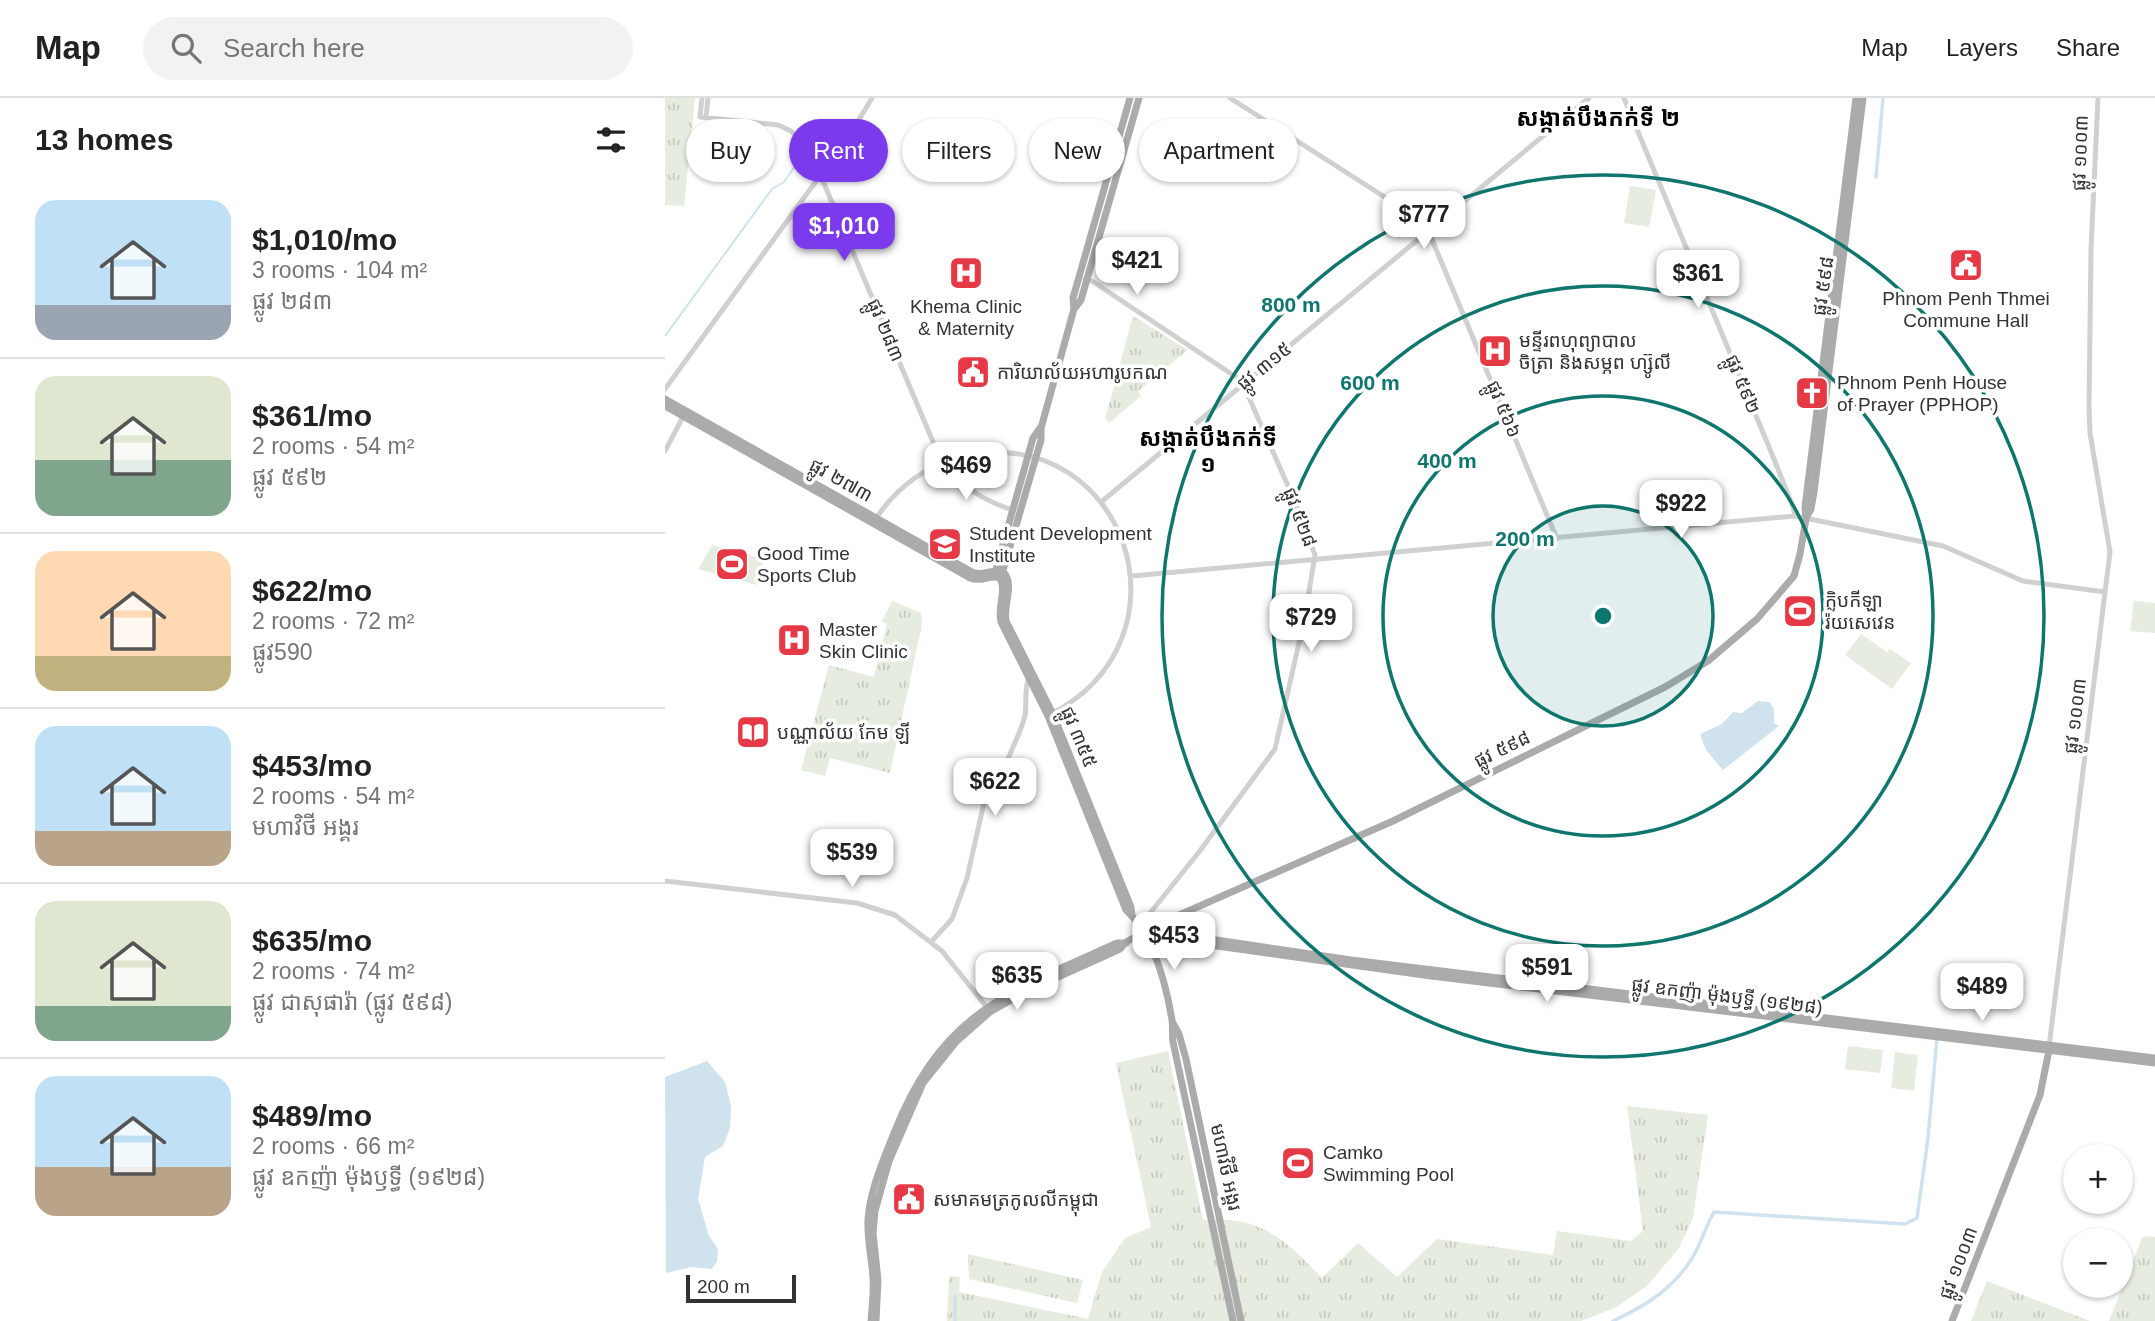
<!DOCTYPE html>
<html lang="en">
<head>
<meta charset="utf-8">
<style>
	:root { --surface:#fff; --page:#f2f2f2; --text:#222; --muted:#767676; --line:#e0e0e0; --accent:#7c3aed }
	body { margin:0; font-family:Helvetica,"Noto Sans Khmer",sans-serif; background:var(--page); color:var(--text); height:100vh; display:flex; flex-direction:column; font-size:26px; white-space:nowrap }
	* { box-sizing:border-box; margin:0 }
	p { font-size:23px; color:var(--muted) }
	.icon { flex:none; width:38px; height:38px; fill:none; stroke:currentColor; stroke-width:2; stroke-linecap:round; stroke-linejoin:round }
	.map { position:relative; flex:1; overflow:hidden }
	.sheet { display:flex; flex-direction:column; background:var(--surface); width:665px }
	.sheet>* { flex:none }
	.top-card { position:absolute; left:21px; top:21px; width:665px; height:63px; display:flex; gap:14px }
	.buttons { position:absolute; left:1398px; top:1046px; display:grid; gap:14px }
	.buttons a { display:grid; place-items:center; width:70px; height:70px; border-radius:50%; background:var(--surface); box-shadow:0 2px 5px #0004; font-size:35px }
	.scale { position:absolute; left:21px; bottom:18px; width:110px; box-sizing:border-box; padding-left:7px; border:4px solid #333; border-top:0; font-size:19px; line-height:24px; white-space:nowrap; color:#333; -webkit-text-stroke:5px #fff; paint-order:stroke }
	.price { position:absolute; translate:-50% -60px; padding:0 16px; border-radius:14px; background:#fff; color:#222; font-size:23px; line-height:46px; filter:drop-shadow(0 2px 4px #0008) }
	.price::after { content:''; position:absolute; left:50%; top:42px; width:21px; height:16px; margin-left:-10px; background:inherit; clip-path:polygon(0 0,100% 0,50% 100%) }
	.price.selected { background:var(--accent); color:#fff }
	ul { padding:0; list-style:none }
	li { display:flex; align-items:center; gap:21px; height:175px; padding:0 35px }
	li+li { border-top:2px solid var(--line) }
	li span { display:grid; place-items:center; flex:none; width:196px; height:140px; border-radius:21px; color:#555 }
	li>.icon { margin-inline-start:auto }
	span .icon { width:84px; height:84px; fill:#fffc; stroke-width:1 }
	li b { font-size:30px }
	h2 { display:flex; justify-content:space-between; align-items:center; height:84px; padding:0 35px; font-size:30px }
	.pill { padding:0 24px; border-radius:32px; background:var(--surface); box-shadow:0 2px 5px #0004; font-size:24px; line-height:63px }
	.pill.selected { background:var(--accent); color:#fff }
	header { display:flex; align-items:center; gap:42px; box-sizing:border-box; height:98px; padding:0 35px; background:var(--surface); border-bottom:2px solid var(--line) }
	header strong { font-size:33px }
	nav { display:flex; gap:38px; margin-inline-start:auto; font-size:24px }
	.search { width:490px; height:63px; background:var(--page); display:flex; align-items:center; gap:18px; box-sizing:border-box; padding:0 24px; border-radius:38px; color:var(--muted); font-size:26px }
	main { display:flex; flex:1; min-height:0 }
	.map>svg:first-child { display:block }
	.grass { fill:url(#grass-tufts) }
	.pitch { fill:#e6ecdf }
	.water { fill:#cfe2ee }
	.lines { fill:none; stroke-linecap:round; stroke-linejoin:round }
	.stream { stroke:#cfe2ee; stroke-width:2 }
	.canal { stroke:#cfe2ee; stroke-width:3.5 }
	.minor { stroke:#d0d0d0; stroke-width:5 }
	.major { stroke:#ababab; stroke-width:7 }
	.ring { fill:none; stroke:#0f766e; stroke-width:3.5 }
	.labels { text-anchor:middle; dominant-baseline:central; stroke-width:7; stroke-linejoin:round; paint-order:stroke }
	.street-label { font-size:19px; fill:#333; stroke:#fff }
	.poi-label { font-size:19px; fill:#333; stroke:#fff; text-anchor:start }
	.quarter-label { font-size:23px; font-weight:bold; fill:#000; stroke:#fff }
	.centre { fill:#0f766e; stroke:#fff; stroke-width:3.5 }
	.ring-label { font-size:21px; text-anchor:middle; font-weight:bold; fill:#0f766e; stroke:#fff; stroke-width:7; stroke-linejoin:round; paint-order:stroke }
</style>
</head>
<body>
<header>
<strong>Map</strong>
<div class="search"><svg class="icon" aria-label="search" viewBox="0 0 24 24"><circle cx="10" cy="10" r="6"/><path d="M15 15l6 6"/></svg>Search here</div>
<nav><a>Map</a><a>Layers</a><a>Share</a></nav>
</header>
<main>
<section class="sheet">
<h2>13 homes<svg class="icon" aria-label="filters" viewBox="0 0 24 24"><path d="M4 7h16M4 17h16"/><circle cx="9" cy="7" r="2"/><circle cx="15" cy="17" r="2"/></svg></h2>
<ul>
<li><span style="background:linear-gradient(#bfe0f5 75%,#9aa5b1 0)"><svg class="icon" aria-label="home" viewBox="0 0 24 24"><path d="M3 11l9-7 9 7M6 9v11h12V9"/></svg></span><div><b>$1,010/mo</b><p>3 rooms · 104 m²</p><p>ផ្លូវ ២៨៣</p></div></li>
<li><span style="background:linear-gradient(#dfe7d0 60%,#7fa58c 0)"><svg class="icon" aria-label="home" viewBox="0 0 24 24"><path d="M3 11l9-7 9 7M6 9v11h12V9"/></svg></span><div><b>$361/mo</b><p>2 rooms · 54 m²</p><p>ផ្លូវ ៥៩២</p></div></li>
<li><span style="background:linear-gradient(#ffd9b3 75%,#c2b280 0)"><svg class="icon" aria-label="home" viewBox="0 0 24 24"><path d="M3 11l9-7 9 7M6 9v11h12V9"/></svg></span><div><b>$622/mo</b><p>2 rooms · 72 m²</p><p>ផ្លូវ590</p></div></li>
<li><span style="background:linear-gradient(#bfe0f5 75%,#b9a48a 0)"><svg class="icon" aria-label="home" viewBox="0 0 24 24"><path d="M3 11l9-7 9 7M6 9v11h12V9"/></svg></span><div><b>$453/mo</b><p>2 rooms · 54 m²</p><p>មហាវិថី អង្គរ</p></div></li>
<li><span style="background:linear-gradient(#dfe7d0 75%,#7fa58c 0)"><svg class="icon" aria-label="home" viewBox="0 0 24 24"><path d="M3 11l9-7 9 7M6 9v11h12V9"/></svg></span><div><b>$635/mo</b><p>2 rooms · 74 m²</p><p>ផ្លូវ ជាសុផារ៉ា (ផ្លូវ ៥៩៨)</p></div></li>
<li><span style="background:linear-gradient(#bfe0f5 65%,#b9a48a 0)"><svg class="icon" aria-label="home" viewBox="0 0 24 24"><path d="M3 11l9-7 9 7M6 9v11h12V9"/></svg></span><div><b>$489/mo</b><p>2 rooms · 66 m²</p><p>ផ្លូវ ឧកញ៉ា ម៉ុងឫទ្ធី (១៩២៨)</p></div></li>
</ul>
</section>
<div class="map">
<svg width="1490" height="1223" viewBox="0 0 1490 1223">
	<defs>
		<pattern id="grass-tufts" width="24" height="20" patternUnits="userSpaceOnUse" patternTransform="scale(1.75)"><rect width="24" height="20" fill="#e6ecdf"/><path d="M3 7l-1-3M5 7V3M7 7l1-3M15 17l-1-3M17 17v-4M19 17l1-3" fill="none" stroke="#c6cbc0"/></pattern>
	</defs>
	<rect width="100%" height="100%" fill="#fff"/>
	<!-- grass -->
	<path class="grass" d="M0,0H30L19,108L0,107Z
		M468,218L523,252L473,293L476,298L444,325L440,321Z
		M227,503L256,515L257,526L225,675L165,660L160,678L136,672L164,567L209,579L222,526L217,523Z
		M503,953L538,1122C552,1122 569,1121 582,1125C614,1134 635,1157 657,1180L693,1145L732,1179L772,1141L888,1157L892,1133L966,1143L978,1133L962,1008L1043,1017L1028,1120L1014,1150L983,1187L952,1209L916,1223H282L284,1178L295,1179L294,1194L423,1221L437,1174L460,1140L486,1129L451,965Z
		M1482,1138L1490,1139V1223H1444L1477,1140Z
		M303,1156L418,1182L412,1205L304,1181Z
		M1322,1183L1425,1223H1306Z"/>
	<!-- pitch -->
	<path class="pitch" d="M965,88L991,92L984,129L959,125Z
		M47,447L99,461L92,487L33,471Z
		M1469,503L1490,505V535L1465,533Z
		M1196,536L1222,554L1225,551L1246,565L1227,591L1180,557Z
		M1183,948L1218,952L1215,975L1180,971Z
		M1230,954L1253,957L1249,993L1226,990Z"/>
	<!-- water -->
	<path class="water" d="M1093,603L1104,604L1109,611V625L1114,628L1058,672L1041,652L1035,636L1057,626L1068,614L1077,615Z
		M42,963L60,984L66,1008L65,1030L58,1048L40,1059L33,1101L44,1138L53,1151L52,1163L47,1171L26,1169L1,1175L0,979Z"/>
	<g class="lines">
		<!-- stream -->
		<path class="stream" d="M0,238L107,91L119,84L137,58"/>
		<!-- canal -->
		<path class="canal" d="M1211,79L1218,0
			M290,1223V1198
			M948,1223C982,1207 1008,1191 1028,1159C1036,1145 1041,1128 1049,1114L1240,1126L1252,1120L1263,1040L1272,940"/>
		<!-- minor -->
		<path class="minor" d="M37,0L35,19L113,27L126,33L144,50L274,358C292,386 316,402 348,412
			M565,0L754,121L763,132L892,441
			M959,0L1109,361L1128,409L1130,418
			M41,19L43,0
			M30,64L37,65
			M420,181L427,183L571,279L578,286L631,406L650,457L640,518L610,651L534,754L486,814L478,835
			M0,291L186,35L207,0
			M0,353L20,315
			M436,404L924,0
			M210,422C231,389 265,364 304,357C462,329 533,542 384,617
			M467,478L1130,418L1278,448L1358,483L1440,494
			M0,783L192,805L230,817L277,853L324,912
			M266,844L287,821L302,780L326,674L330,671L340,670C345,652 356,636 360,617C362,605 359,590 364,579
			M1384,949L1445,454L1425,335L1424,310L1426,151L1433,0"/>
		<!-- major -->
		<path class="major" d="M409,211L408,200L465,0
			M0,301L307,474C319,480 328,468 340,476C349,489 338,507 341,523L388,616L466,809L467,818
			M0,308L305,480C317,485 324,476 335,480
			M1141,420L1146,411L1149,394L1198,0
			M330,475L368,340L375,330
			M337,476L376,342V330L409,211L416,202L474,0
			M335,480C342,492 332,510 336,524L383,618L461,812C488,837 501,886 507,922C508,929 507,937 508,944L568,1223
			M480,835L518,837L686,862L1490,960
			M509,839L516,843L766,878L1490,965
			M508,925L514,936L521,961L576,1223
			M206,1223C207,1209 209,1194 208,1180C207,1161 202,1142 203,1122C205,1092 218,1063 229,1035C277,914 342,895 452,845H461
			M211,1223L213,1182L208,1135L210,1113L224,1063L258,985L291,944L325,914L360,894L455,851L461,844L496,825L728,723L1000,589L1043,563L1092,521L1129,478L1135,456L1141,421L1140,409L1191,0
			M1287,1223L1375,997L1384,952"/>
	</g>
	<!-- distance rings -->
	<circle cx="938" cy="518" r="110" fill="#0f766e" fill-opacity=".12"/>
	<g class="ring">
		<circle cx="938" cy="518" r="110"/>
		<circle cx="938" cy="518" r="220"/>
		<circle cx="938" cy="518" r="330"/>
		<circle cx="938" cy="518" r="441"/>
	</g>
	<!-- icons -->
	<defs>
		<g id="civic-square" transform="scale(1.75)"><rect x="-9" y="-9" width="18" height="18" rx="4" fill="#e63946" stroke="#fff"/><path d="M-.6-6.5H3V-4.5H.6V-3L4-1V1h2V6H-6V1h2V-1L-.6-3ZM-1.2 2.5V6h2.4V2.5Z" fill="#fff"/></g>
		<g id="hospital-square" transform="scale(1.75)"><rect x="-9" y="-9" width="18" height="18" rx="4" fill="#e63946" stroke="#fff"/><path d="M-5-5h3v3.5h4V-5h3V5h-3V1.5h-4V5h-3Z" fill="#fff"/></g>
		<g id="church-square" transform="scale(1.75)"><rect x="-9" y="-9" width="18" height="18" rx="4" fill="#e63946" stroke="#fff"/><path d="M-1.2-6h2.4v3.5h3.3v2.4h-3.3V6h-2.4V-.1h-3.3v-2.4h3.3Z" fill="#fff"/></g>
		<g id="university-square" transform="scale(1.75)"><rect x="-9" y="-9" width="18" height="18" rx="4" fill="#e63946" stroke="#fff"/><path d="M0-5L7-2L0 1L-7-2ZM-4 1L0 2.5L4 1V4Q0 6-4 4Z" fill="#fff"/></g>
		<g id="stadium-square" transform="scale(1.75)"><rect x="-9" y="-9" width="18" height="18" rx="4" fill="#e63946" stroke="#fff"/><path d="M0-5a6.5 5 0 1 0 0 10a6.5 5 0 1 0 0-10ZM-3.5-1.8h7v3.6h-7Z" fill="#fff"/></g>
		<g id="library-square" transform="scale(1.75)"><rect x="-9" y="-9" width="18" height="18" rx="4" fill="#e63946" stroke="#fff"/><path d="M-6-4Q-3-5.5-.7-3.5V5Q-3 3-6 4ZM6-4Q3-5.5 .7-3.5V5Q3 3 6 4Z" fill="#fff"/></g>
	</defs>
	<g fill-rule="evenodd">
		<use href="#civic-square" x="1301" y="167"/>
		<use href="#hospital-square" x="301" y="175"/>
		<use href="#hospital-square" x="830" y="253"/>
		<use href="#civic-square" x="308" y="274"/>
		<use href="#church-square" x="1147" y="295"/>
		<use href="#university-square" x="280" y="446"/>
		<use href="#stadium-square" x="67" y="466"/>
		<use href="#stadium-square" x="1135" y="513"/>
		<use href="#hospital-square" x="129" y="542"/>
		<use href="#library-square" x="88" y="634"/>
		<use href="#stadium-square" x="633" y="1065"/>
		<use href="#civic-square" x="244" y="1101"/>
	</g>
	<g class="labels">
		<!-- street labels -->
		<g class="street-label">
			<text transform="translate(1415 55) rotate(-88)">ផ្លូវ ១០០៣</text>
			<text transform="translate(1158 188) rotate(-82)">ផ្លូវ ៥៩៨</text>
			<text transform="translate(221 232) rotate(67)">ផ្លូវ ២៨៣</text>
			<text transform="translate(599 268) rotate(-39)">ផ្លូវ ៣១៥</text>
			<text transform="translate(1078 286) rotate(67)">ផ្លូវ ៥៩២</text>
			<text transform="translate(839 311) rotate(67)">ផ្លូវ ៥៦៦</text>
			<text transform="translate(176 382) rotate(29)">ផ្លូវ ២៧៣</text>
			<text transform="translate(635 419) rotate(69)">ផ្លូវ ៥២៨</text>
			<text transform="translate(1410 618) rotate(-83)">ផ្លូវ ១០០៣</text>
			<text transform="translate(414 639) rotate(67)">ផ្លូវ ៣៥៥</text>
			<text transform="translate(837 651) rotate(-26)">ផ្លូវ ៥៩៨</text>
			<text transform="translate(1062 898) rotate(7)">ផ្លូវ ឧកញ៉ា ម៉ុងឫទ្ធី (១៩២៨)</text>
			<text transform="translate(561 1069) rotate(78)">មហាវិថី អង្គរ</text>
			<text transform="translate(1293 1165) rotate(-69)">ផ្លូវ ១០០៣</text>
		</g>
		<!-- poi labels -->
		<g class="poi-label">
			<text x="1301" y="200" text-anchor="middle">Phnom Penh Thmei<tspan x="1301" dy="22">Commune Hall</tspan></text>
			<text x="301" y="208" text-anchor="middle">Khema Clinic<tspan x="301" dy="22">&amp; Maternity</tspan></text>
			<text x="854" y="242">មន្ទីរពហុព្យាបាល<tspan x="854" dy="22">ចិត្រា និងសម្ភព ហ្ស៊ូលី</tspan></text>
			<text x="332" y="274">ការិយាល័យអហារូបកណ</text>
			<text x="1172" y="284">Phnom Penh House<tspan x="1172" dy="22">of Prayer (PPHOP)</tspan></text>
			<text x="304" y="435">Student Development<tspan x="304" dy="22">Institute</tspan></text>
			<text x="92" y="455">Good Time<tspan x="92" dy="22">Sports Club</tspan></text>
			<text x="1160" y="502">ក្លិបកីឡា<tspan x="1160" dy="22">រ៉យសេវេន</tspan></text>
			<text x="154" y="531">Master<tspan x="154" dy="22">Skin Clinic</tspan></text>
			<text x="112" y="634">បណ្ណាល័យ កែម ឡី</text>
			<text x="658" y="1054">Camko<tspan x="658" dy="22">Swimming Pool</tspan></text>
			<text x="268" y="1101">សមាគមត្រកូលលីកម្ពុជា</text>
		</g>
		<!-- quarter labels -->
		<g class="quarter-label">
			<text x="933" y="20">សង្កាត់បឹងកក់ទី ២</text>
			<text x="543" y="340">សង្កាត់បឹងកក់ទី<tspan x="543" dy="26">១</tspan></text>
		</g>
	</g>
	<circle cx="938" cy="518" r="10" class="centre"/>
	<g class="ring-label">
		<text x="626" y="214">800 m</text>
		<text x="705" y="292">600 m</text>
		<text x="782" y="370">400 m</text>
		<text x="860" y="448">200 m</text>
	</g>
</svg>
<div class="buttons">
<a>+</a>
<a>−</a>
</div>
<div class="scale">200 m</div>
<b class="price" style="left:759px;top:153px">$777</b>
<b class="price selected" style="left:179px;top:165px">$1,010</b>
<b class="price" style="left:472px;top:199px">$421</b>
<b class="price" style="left:1033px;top:212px">$361</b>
<b class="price" style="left:301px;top:404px">$469</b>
<b class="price" style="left:1016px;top:442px">$922</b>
<b class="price" style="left:646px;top:556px">$729</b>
<b class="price" style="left:330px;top:720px">$622</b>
<b class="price" style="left:187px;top:791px">$539</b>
<b class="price" style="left:509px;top:874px">$453</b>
<b class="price" style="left:882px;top:906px">$591</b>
<b class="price" style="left:352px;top:914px">$635</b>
<b class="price" style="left:1317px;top:925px">$489</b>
<div class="top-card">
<a class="pill">Buy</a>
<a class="pill selected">Rent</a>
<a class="pill">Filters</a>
<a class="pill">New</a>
<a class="pill">Apartment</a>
</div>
</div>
</main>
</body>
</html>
